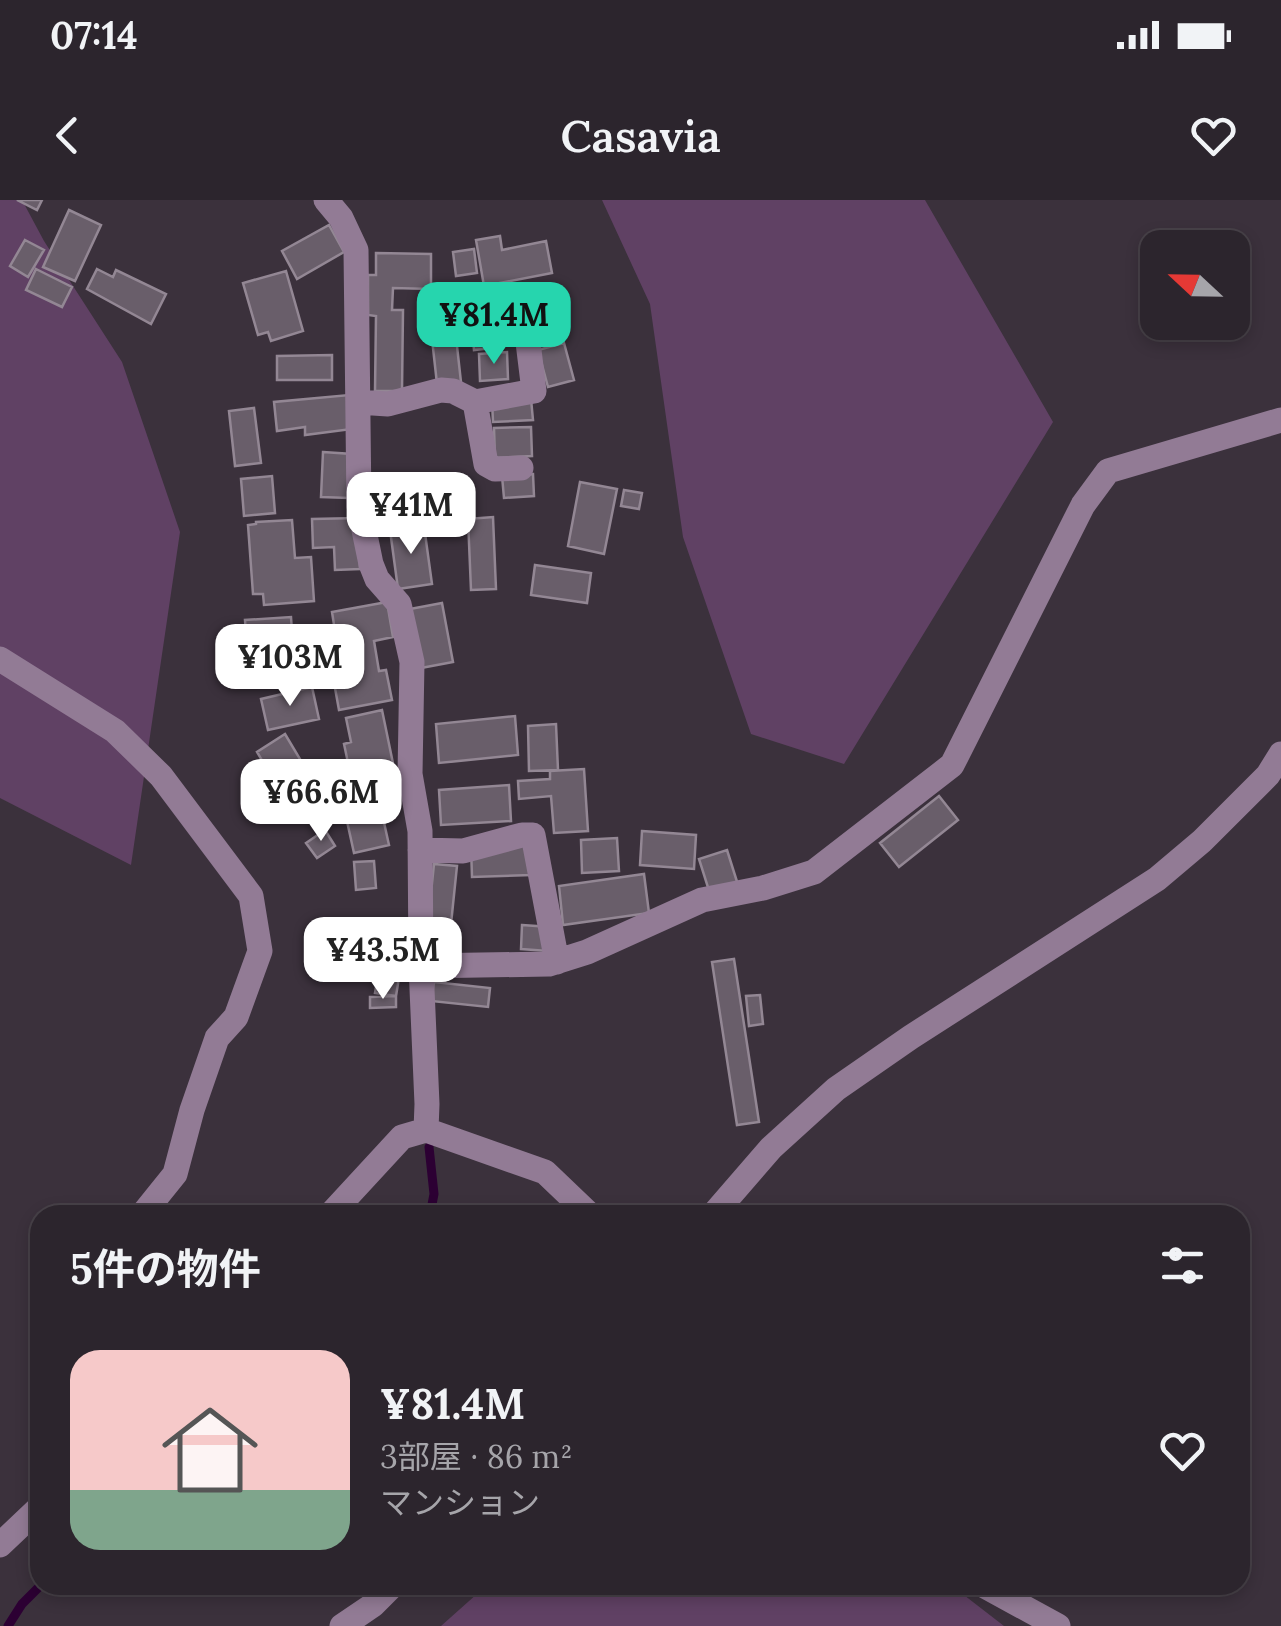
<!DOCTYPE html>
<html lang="ja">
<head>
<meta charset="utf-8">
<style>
	:root { --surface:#2c252d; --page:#342d35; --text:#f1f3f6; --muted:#a6a5aa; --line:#484249; --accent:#26d5ae }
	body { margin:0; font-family:Lora,"Noto Sans JP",serif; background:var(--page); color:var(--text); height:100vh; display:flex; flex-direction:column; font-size:38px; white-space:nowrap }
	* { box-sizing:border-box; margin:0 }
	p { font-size:32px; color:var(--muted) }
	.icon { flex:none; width:55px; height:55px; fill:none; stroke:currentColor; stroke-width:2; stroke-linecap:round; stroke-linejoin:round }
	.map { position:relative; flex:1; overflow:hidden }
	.side { position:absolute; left:30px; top:1005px; width:1220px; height:390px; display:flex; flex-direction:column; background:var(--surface); border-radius:30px; box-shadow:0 5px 15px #0003,0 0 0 2px var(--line) }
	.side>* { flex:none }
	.needle { width:65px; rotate:292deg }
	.tools { position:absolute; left:1140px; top:30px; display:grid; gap:20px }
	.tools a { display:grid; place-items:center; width:110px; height:110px; border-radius:20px; background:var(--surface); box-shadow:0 5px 15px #0003,0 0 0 2px var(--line); font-size:50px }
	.price { position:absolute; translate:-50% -85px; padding:0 22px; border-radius:20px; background:#fff; color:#222; font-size:32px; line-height:65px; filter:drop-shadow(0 2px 5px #0008) }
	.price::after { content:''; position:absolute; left:50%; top:60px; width:30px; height:22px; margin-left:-15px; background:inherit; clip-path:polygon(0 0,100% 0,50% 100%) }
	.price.on { background:var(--accent); color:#111 }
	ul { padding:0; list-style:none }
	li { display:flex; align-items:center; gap:30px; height:250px; padding:0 40px }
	li span { display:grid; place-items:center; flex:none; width:280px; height:200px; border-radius:30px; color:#555 }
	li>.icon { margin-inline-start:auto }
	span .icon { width:120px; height:120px; fill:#fffc; stroke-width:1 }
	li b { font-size:42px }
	h2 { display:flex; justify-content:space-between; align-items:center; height:120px; padding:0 40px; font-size:42px }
	.status { display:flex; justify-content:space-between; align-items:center; height:70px; padding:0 50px; background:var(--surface); direction:ltr }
	.status svg { height:28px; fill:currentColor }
	header { display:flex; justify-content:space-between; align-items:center; height:130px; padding:0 40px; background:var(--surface); font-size:45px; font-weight:600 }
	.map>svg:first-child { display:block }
	.green { fill:#604164 }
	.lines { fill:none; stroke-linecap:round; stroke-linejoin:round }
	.stream { stroke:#2c0033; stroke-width:9 }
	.building { fill:#695e6a; stroke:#938794; stroke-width:2.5 }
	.minor { stroke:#927b95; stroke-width:25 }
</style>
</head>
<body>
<div class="status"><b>07:14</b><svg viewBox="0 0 49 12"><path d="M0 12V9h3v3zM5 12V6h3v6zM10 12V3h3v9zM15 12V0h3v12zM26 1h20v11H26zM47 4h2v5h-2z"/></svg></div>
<header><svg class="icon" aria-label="back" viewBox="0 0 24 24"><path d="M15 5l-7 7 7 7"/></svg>Casavia<svg class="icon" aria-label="heart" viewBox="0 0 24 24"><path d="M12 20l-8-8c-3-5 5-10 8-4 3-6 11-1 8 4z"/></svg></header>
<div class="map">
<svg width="1281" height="1426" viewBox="0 0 1281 1426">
	<rect width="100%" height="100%" fill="#3b313c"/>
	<!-- green -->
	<path class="green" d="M0,0H22L44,41L122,162L180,332L131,665L0,598Z
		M602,0H925L1053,222L844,564L751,534L683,337L650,104Z
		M487,1385H951L1004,1426H441Z"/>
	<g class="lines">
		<!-- stream -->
		<path class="stream" d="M429,947L434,994L430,1015
			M8,1426L22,1404L41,1385"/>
	</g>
	<!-- building -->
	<path class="building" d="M17,0H42L37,10Z
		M69,10L101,25L75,81L43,67Z
		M329,25L344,52L297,79L282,51Z
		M500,36L502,50L546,41L552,73L484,86L476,40Z
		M25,40L44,50L28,77L10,66Z
		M474,49L477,73L456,76L453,52Z
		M376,53L431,54V89L393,88L392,110H403L402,191H375L376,116L368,115V75H376Z
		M36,69L72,87L62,107L26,90Z
		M97,69L113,77L116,70L166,94L151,124L87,89Z
		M286,71L303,131L271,141L268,132L258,135L243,83Z
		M496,91L502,147L474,150L469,94Z
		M455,128L461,182L437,184L431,130Z
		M564,143L574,180L548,187L538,150Z
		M507,152L508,179L480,181L479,154Z
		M332,155V180H277V156Z
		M349,195L352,229L305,235V227L277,231L274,202Z
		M531,199L533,220L493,222L492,201Z
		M254,208L261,263L235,266L229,211Z
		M531,227L532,256L495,258L494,228Z
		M323,252L352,254L349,298L321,297Z
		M533,274L534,296L504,298L502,276Z
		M272,276L275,313L244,316L241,279Z
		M580,282L617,289L604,354L568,346Z
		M624,290L642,293L639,309L621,306Z
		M493,317L496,389L471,390L468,319Z
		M358,318L360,369L335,370L334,347L313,348L312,319Z
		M292,320L295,358L311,357L314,401L264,405L263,394H253L248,325L256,324V322Z
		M424,326L432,384L398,389L390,330Z
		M535,365L591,373L587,403L531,395Z
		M387,402L393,437L374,441L379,471L386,470L392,500L339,510L333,477L342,476L332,412Z
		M442,403L453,462L421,468L410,409Z
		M291,417L295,475L249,478L245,420Z
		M312,487L319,519L268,530L261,499Z
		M382,510L395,573L377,577L383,600H379L389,645L354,653L341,594L354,591L344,544L351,542L346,518Z
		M515,516L518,555L439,563L436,524Z
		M556,524L558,570L529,571L528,526Z
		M285,534L319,591L300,602L302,605L279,619L266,597L279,589L257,552Z
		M584,569L588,631L554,633L551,596L519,599L518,581L550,579V571Z
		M509,585L511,621L441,625L439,590Z
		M939,596L958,620L899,667L880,643Z
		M325,630L335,646L317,658L306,643Z
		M642,631L696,635L694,669L640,665Z
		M617,638L619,671L582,673L581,640Z
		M530,645L531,675L472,677L471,647Z
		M727,650L739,688L711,697L699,659Z
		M374,661L376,688L356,690L354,662Z
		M434,664L457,666L451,724L428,721Z
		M644,674L649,713L563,725L559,686Z
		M522,725L550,727L548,751L521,749Z
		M385,731L406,735L396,796L375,793Z
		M734,759L759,922L737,925L712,762Z
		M434,782L490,788L488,807L431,801Z
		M760,795L763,824L749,826L746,796Z
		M396,796V807L370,808V797Z"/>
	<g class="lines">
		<!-- minor -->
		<path class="minor" d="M326,0L341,18L356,50L359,306L371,364L377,379L399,404L412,462L410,574L420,631L421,766L427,904L426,930
			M358,202L388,204L441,190L453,191L475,202L486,264L495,269L521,268
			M475,202L534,191L527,134
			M0,459L115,531L161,576L251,696L260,751L236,817L217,838L192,910L175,974L142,1015
			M420,650L463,651L522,635H533L557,762
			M421,766L549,764L587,752L702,700L763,688L814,672L952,565L1083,305L1108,271L1281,220
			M330,1015L402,937L426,930L545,972L590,1015
			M713,1015L771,948L836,889L911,837L1157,679L1202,641L1268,575L1281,554
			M0,1345L40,1307
			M983,1385L1058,1426
			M342,1426L373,1405L393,1385"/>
	</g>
</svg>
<div class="tools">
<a><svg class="needle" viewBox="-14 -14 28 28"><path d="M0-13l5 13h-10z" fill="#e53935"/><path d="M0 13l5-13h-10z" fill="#a6a5aa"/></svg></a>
</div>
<b class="price on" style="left:494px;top:167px">¥81.4M</b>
<b class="price" style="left:411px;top:357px">¥41M</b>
<b class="price" style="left:290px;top:509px">¥103M</b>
<b class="price" style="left:321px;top:644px">¥66.6M</b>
<b class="price" style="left:383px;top:802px">¥43.5M</b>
<section class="side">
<h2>5件の物件<svg class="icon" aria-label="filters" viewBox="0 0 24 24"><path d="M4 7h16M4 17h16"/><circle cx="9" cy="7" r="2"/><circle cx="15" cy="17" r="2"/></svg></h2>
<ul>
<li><span style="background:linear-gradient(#f6c9c9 70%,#7fa58c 0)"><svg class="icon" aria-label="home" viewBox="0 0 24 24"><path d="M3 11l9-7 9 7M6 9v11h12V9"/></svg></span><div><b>¥81.4M</b><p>3部屋 · 86 m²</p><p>マンション</p></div><svg class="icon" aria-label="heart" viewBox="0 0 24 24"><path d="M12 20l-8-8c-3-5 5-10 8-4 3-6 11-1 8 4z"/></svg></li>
</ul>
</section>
</div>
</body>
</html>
